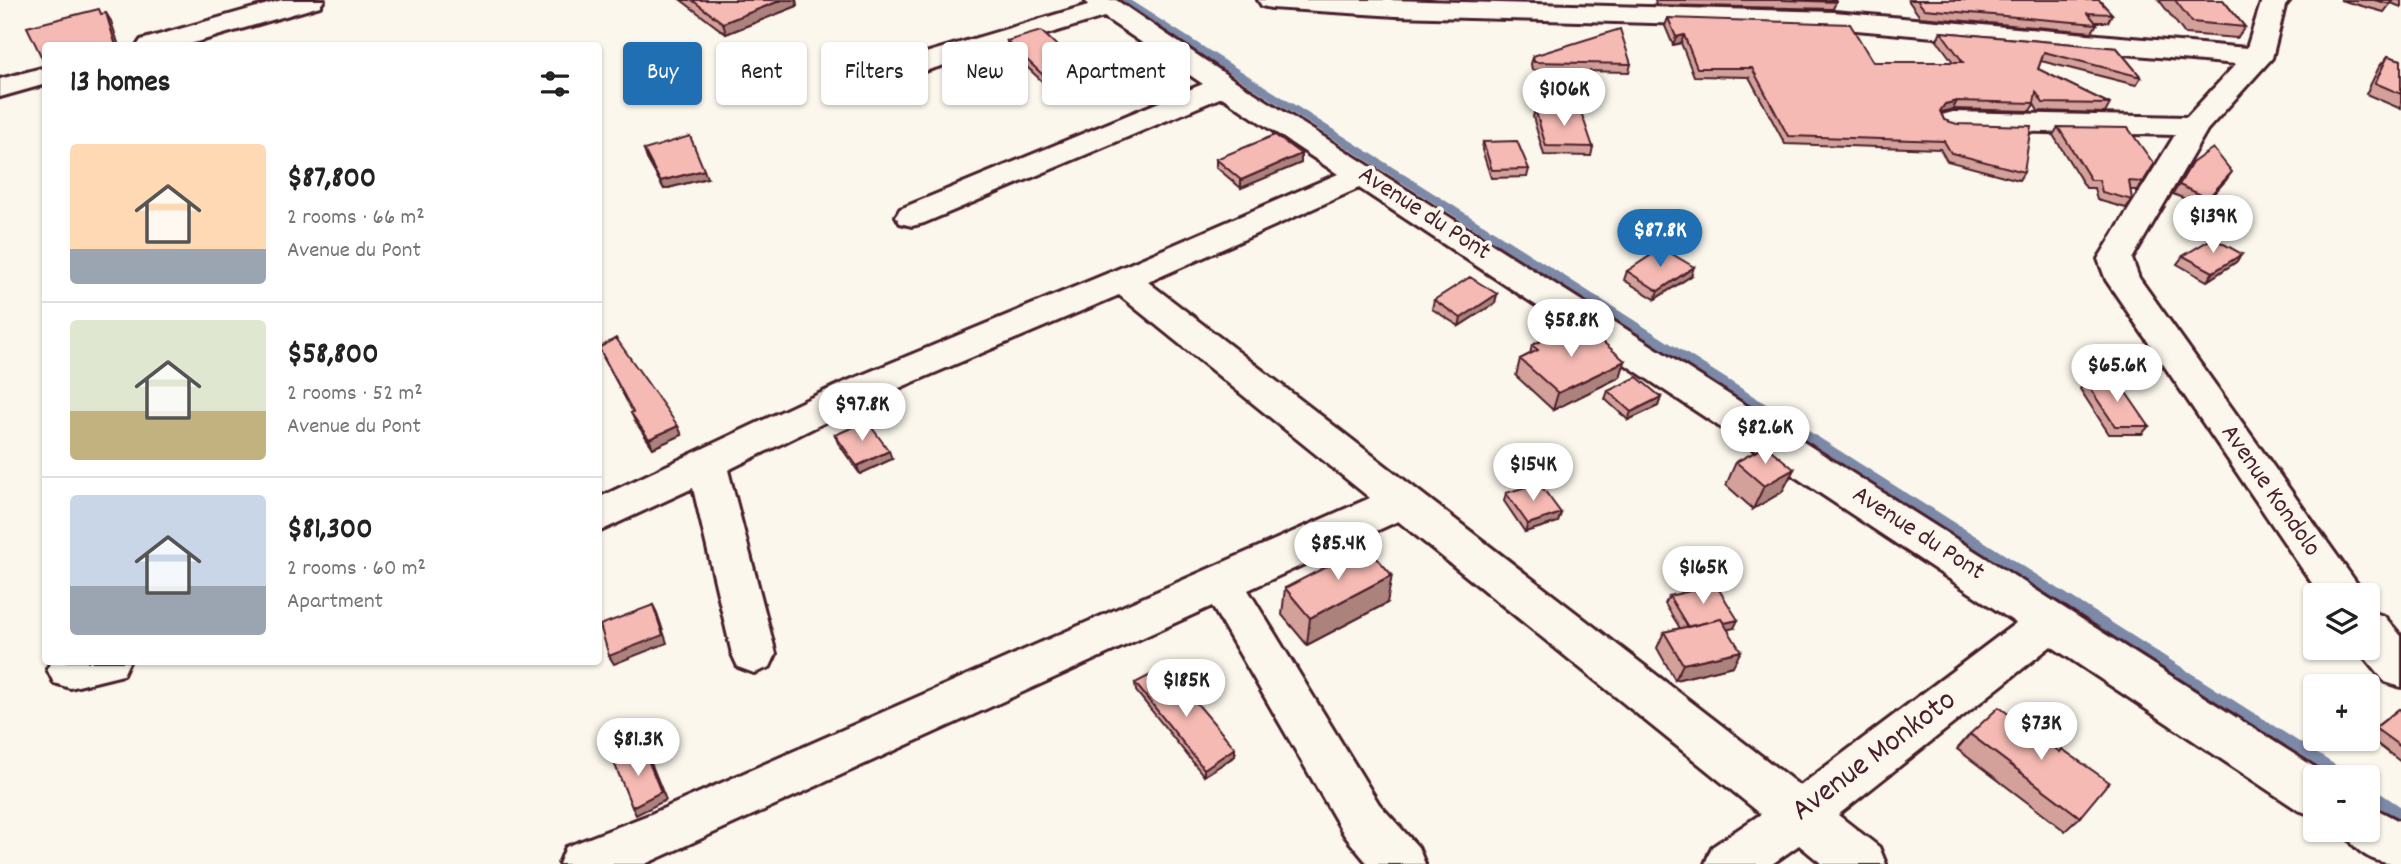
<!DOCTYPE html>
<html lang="en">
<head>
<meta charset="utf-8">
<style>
	:root { --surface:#fff; --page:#f2f2f2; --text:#222; --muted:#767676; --line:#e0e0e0; --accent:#1f6fb2 }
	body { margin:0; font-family:Dekko,sans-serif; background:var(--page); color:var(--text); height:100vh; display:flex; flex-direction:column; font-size:26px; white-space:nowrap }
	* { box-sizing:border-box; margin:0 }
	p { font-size:23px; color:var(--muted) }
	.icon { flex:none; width:38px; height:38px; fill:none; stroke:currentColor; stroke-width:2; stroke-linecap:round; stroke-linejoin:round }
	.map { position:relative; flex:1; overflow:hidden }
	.panel { position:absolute; left:42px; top:42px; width:560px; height:623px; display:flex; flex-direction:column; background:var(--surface); border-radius:7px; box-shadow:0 2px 5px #0004 }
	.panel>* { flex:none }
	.guide { position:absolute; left:623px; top:42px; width:665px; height:63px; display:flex; gap:14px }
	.controls { position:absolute; left:2303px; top:583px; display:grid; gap:14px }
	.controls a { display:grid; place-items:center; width:77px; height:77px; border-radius:7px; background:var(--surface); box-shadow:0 2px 5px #0004; font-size:35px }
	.price { position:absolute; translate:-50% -60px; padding:0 16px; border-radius:24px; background:#fff; color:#222; font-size:23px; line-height:46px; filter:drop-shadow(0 2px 4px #0008) }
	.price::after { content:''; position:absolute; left:50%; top:42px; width:21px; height:16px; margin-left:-10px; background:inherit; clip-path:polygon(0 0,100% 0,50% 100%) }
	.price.active { background:var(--accent); color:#fff }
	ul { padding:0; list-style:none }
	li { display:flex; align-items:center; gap:21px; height:175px; padding:0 28px }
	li+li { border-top:2px solid var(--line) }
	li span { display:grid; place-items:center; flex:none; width:196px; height:140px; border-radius:7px; color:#555 }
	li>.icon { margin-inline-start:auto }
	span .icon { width:84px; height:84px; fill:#fffc; stroke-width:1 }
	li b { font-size:30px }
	h2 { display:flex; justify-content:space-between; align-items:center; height:84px; padding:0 28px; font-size:30px }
	.tag { padding:0 24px; border-radius:7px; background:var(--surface); box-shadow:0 2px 5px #0004; font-size:24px; line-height:63px }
	.tag.active { background:var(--accent); color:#fff }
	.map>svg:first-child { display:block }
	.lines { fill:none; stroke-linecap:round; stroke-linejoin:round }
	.stream-far2 { stroke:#7b89a7; stroke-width:8 }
	.stream-far1 { stroke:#7b89a7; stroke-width:10 }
	.stream { stroke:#7b89a7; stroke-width:12 }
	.minor-casing { stroke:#4a1f2b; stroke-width:6 }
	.minor { fill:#fbf7ec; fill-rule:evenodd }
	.wall { fill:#d3a09a; stroke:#4a1f2b; stroke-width:2 }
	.shaded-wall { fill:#ac827d; stroke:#4a1f2b; stroke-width:2 }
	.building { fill:#f5bab3; stroke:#4a1f2b; stroke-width:2 }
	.labels { text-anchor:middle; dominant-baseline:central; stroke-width:7; stroke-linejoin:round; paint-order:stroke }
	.street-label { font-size:26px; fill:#4a1f2b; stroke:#fbf7ec }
	.near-street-label { font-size:32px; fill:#4a1f2b; stroke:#fbf7ec }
</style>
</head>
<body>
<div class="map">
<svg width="2401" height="864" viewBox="0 0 2401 864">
	<rect width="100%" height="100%" fill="#fbf7ec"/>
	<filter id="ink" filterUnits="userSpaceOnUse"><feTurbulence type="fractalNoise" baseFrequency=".0143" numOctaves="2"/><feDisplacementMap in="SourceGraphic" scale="14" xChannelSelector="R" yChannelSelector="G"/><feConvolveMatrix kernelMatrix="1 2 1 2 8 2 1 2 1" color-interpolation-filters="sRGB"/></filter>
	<g filter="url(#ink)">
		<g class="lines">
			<!-- stream-far2 -->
			<path class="stream-far2" d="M1122,0L1484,230"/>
			<!-- stream-far1 -->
			<path class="stream-far1" d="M1481,229L1930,514"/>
			<!-- stream -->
			<path class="stream" d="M1927,512L2343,777
				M2368,792L2401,814"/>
			<!-- minor casing -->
			<g class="minor-casing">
				<path id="minor" d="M282,0H324L320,6L183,46H137L141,40Z
					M1085,0H1116L1234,80L2330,777H2315V816L2298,810L2051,646L1838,815L1879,847L1886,864H1822L1799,845L1772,864H1705L1712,847L1761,814L1398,521L1248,590L1379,804L1418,847L1425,864H1368L1345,836L1212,606L645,864H559L566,847L651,814L1370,498L1119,295L866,402L728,470L776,654L770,667L754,673L738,667L732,654L693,488L598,532V498L840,384L1111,272L1338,174L1222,97L924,223L912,226L900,223L896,216L900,209L1203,84L1104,17L875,86L865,89L855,86L851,80L855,74L1088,5ZM1359,188L2016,623L1800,786L1148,282Z
					M1258,0H1389L1834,12L2247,48L2262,0H2290L2285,6L2272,58L2207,130L2132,259L2139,278L2365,595H2320L2106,280L2098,259L2175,135L1953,130L1942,127L1938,121L1942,115L1953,112L2187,117L2236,64L1834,28L1396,16L1271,8L1262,6Z
					M46,67V84L0,97V79Z
					M2368,611L2384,616L2401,636V687L2385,682L2357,648H2368Z
					M51,662H129L123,675L70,688L54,683L47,669Z
					M2368,805L2401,822V864C2375,864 2355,854 2344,830H2368Z"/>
			</g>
			<!-- minor -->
			<use href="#minor" class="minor"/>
		</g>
		<!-- wall -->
		<path class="wall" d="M681,0H796L797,6L726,34Z
			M1655,0H1835L1836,2L1833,9L1656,5Z
			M1908,0H2099L2112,14L2108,22H2095L2097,24L2092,32L1920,17Z
			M2159,0H2223L2245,27L2237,38L2185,34Z
			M2340,0H2401V7L2391,3L2384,12Z
			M1668,18L1873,62H1953L1937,40L1941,32L2117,48L2141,77L2136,85L2041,61L2038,69L2110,104L2105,113L2038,111L2034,104L2030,111L1953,109L1941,112V113L1944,120L2024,172L2019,180L1947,161L1940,149L1785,144L1749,77L1694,76L1681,43L1673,45L1665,26Z
			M1007,41L1079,73L1045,84L1008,49Z
			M1533,56L1631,64L1629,72L1532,70L1531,64Z
			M2388,56L2401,60V109L2366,94L2379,67Z
			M1535,109L1593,147L1591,156L1544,155L1533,117Z
			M2058,127L2154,164L2138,190H2130L2132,200L2126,208L2097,200L2094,188H2086L2053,135Z
			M1483,142L1529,169L1527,177L1491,178L1482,150Z
			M644,150L707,178L664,189L647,159Z
			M1301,154V163L1241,188L1216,167V159Z
			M2192,163L2226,180L2202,206L2173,194Z
			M2242,254L2236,262L2207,281L2177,264L2183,256Z
			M1627,271L1691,276L1655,299L1624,280Z
			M1497,294L1495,303L1459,326L1432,309L1434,300Z
			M1575,335L1625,361L1620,377L1553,410L1516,376L1520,359L1530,354L1532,345Z
			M603,357L682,435L653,448L635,421L631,413L633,412Z
			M2085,381L2149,426L2142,434H2109L2080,389Z
			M1608,391L1661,397L1658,406L1628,420L1605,399Z
			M835,435L892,459L860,474L838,443Z
			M1736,462L1794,469L1782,492L1753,509L1726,485Z
			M1506,493L1561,513L1558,522L1525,532L1504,501Z
			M1285,588L1387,603L1307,645L1282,615Z
			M1669,596L1734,628L1728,629L1733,666L1675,680L1657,648L1664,632L1680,628L1665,604Z
			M1135,683L1189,704L1235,756L1204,776L1136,691Z
			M2399,709L2401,710V762L2368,737V733Z
			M1970,734L2080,817L2065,831L1957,749Z"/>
		<!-- shaded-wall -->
		<path class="shaded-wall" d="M782,0H796L797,6L726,34L723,23Z
			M106,13L111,21L119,46H116Z
			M1684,35L1681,43L1673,45L1676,37Z
			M1078,65L1079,73L1045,84L1044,76Z
			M1957,101L1953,109L1941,112L1936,120L1940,111L1945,104Z
			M1301,154V163L1241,188V180Z
			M704,170L707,178L664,189L660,181Z
			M2232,172L2226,180L2202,206L2208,198Z
			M2242,254L2236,262L2207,281L2213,272Z
			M1694,267L1691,276L1655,299L1658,291Z
			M1497,294L1495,303L1459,326L1461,318Z
			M1625,361L1620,377L1553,410L1558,393Z
			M1661,397L1658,406L1628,420L1631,412Z
			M678,426L682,435L653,448L649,439Z
			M889,451L892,459L860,474L857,466Z
			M1794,469L1782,492L1753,509L1764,486Z
			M1561,513L1558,522L1525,532L1528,524Z
			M1392,575L1387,603L1307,645L1310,618Z
			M653,605L657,613L667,643L614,664L609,656Z
			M1738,620L1734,628L1687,639L1690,631Z
			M1741,651L1733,666L1675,680L1683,664Z
			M1235,748V756L1204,776V769Z
			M644,750L649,758L666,800L636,815L632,807Z"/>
		<!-- building -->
		<path class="building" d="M692,0H782L723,23Z
			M1780,0H1835L1836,2Z
			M1917,0H2099L2112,14L2088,13L2097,24L1924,9Z
			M2175,0H2223L2245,27L2192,22Z
			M2374,0H2392L2390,4Z
			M99,9L101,14L106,13L116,46H46V57L42,58L27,27Z
			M1668,18L1850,24L1873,62H1963L1941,32L2117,48L2141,77L2044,52L2038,69L2110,104L2043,103L2036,92L2034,103L1957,101L1945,104L1940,111L1944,120L1957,124L2031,126L2024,172L1951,153L1944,141L1788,136L1752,68H1697L1684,35L1676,37Z
			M1620,29L1631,64L1534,62L1533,56Z
			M1041,31L1078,65L1044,76L1007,41Z
			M2388,56L2401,60V94L2375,83Z
			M1535,109H1580L1593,147L1546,146Z
			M2058,127L2128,128L2154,164L2143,182L2129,181L2132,200L2102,192L2099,180H2091Z
			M1275,135L1301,154L1241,180L1216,159Z
			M690,136L704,170L660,181L644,150Z
			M1517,141L1529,169L1492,170L1483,142Z
			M2213,148L2232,172L2208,198L2179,185L2192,163Z
			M2213,238L2242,254L2213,272L2183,256Z
			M1662,248L1694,267L1658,291L1627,271Z
			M1470,277L1497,294L1461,318L1434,300Z
			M1567,328L1575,335L1588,329L1625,361L1558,393L1520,359L1538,350L1532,345Z
			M616,338L678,426L649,439L631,413L633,412L599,348Z
			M1637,377L1661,397L1631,412L1608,391Z
			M2085,381H2118L2149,426H2115Z
			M867,421L889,451L857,466L835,435Z
			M1766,446L1794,469L1764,486L1736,462Z
			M1539,483L1561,513L1528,524L1506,493Z
			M1366,546L1392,575L1310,618L1285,588Z
			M1716,585L1738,620L1724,623L1721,619L1688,627L1669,596Z
			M653,605L663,635L609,656L600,625Z
			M1721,619L1741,651L1683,664L1664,632Z
			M1164,668L1189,704L1195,701L1235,748L1204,769L1135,683Z
			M1999,707L2060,752L2062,749L2109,782L2080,817L1970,734Z
			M2399,709L2401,710V747L2375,728Z
			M644,750L661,792L632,807L615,765Z"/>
	</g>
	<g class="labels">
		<!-- street labels -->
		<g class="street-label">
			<text transform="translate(1424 214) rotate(33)">Avenue du Pont</text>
			<text transform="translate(2270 491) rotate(55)">Avenue Kondolo</text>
			<text transform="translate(1918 534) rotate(33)">Avenue du Pont</text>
		</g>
		<!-- near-street labels -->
		<g class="near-street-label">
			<text transform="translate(1875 757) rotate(-37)">Avenue Monkoto</text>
		</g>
	</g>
</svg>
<div class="controls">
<a><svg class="icon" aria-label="layers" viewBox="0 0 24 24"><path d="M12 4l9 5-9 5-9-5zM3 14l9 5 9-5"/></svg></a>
<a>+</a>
<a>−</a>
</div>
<b class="price" style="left:1564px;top:128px">$106K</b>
<b class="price" style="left:2213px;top:255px">$139K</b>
<b class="price active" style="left:1660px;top:269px">$87.8K</b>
<b class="price" style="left:1571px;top:359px">$58.8K</b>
<b class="price" style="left:2117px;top:404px">$65.6K</b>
<b class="price" style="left:862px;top:443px">$97.8K</b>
<b class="price" style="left:1765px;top:466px">$82.6K</b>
<b class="price" style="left:1533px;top:503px">$154K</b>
<b class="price" style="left:1338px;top:582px">$85.4K</b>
<b class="price" style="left:1703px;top:606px">$165K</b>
<b class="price" style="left:1186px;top:719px">$185K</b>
<b class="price" style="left:2041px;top:762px">$73K</b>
<b class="price" style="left:638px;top:778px">$81.3K</b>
<div class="guide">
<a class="tag active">Buy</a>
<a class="tag">Rent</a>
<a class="tag">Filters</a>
<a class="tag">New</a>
<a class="tag">Apartment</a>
</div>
<section class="panel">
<h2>13 homes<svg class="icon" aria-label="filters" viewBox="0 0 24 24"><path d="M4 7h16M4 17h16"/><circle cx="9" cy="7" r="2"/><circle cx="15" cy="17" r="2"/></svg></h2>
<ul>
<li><span style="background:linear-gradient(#ffd9b3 75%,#9aa5b1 0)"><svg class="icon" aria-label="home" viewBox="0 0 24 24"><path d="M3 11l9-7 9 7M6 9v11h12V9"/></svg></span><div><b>$87,800</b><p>2 rooms · 66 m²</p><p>Avenue du Pont</p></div></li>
<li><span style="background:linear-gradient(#dfe7d0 65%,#c2b280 0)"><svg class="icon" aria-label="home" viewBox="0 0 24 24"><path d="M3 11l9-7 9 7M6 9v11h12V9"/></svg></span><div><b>$58,800</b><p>2 rooms · 52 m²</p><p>Avenue du Pont</p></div></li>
<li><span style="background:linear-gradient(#c9d6e8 65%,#9aa5b1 0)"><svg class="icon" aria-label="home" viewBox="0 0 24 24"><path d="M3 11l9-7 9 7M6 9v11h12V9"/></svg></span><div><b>$81,300</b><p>2 rooms · 60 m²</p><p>Apartment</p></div></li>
</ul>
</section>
</div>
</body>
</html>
